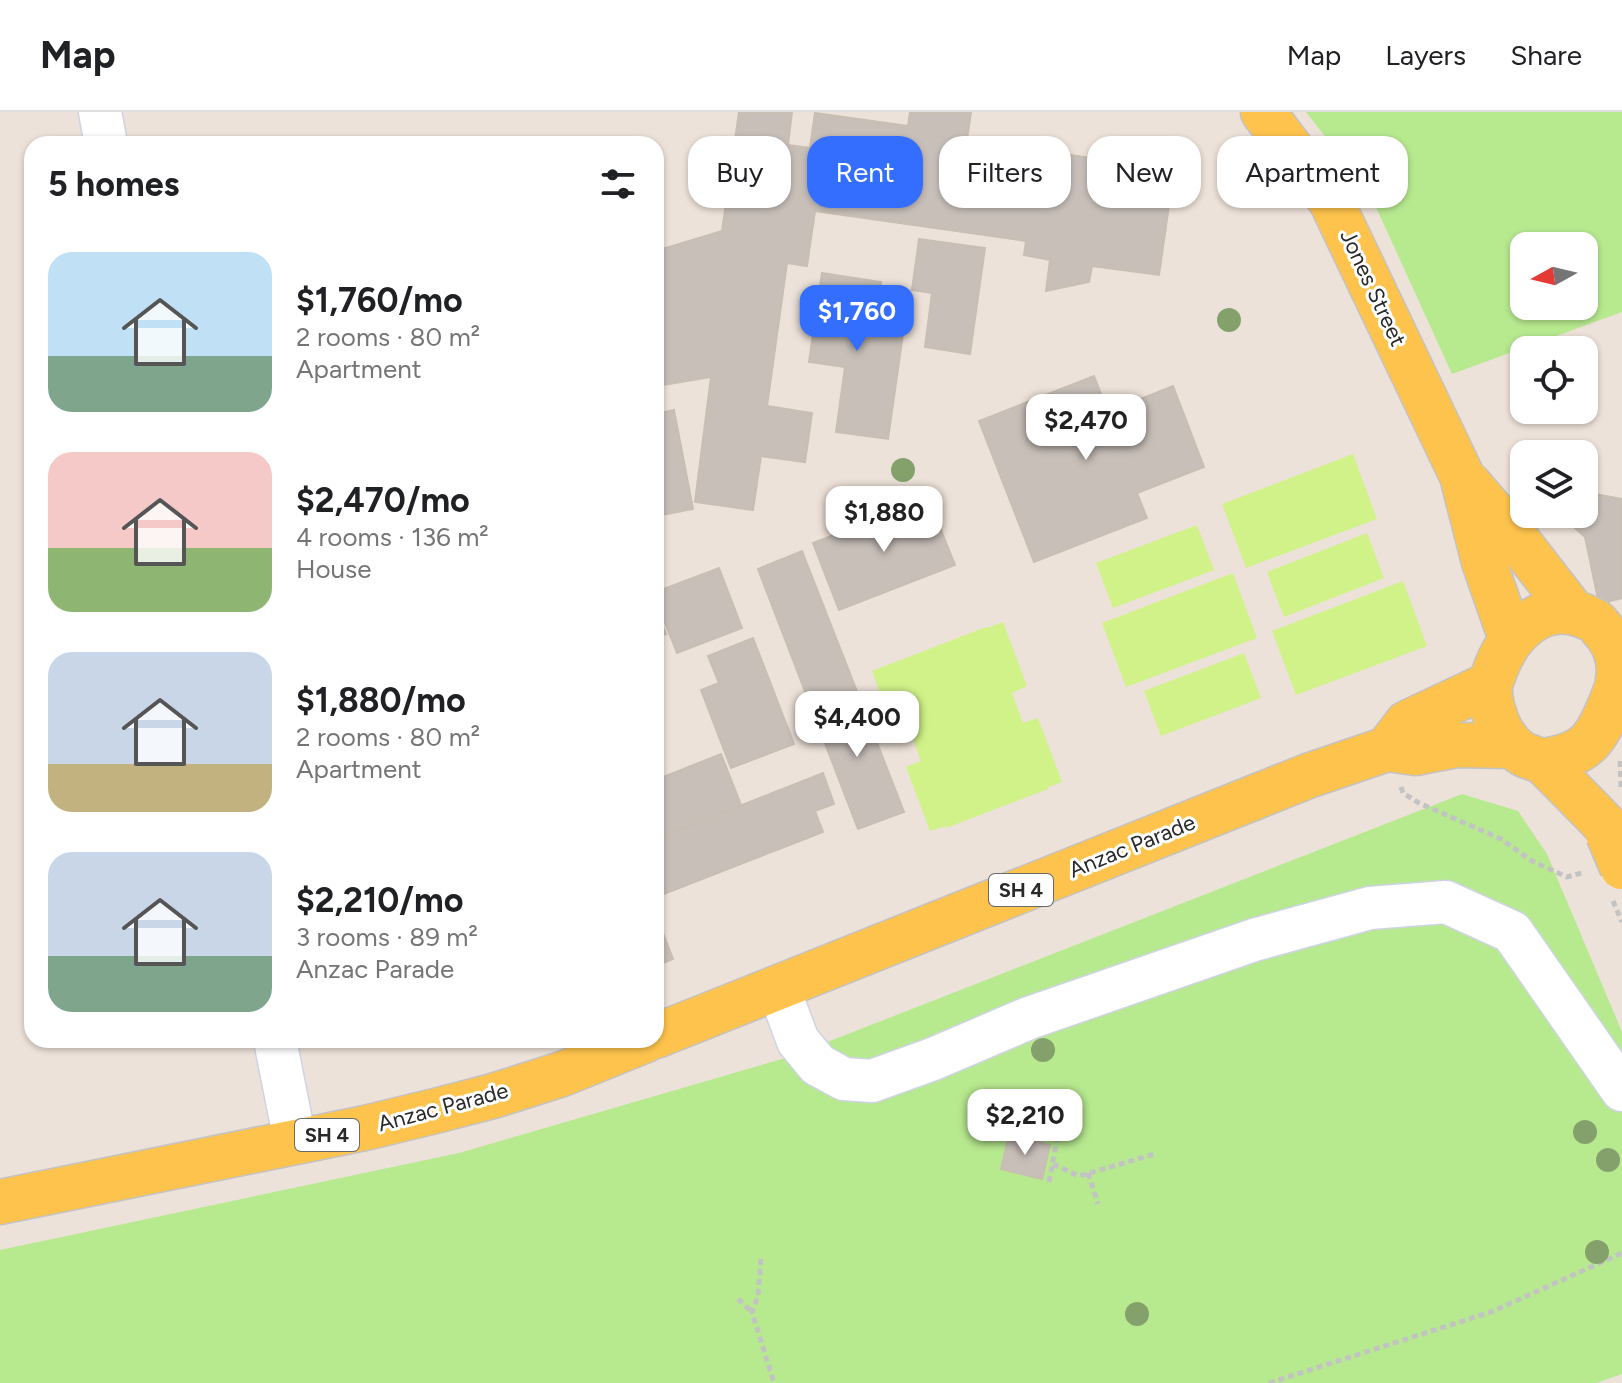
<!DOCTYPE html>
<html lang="en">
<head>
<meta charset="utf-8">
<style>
	:root { --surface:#fff; --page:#f2f2f2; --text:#202124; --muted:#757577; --line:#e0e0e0; --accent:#336eff }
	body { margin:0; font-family:Figtree,sans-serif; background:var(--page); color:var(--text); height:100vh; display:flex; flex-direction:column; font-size:30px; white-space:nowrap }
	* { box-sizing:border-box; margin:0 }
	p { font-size:26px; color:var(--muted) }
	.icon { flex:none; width:44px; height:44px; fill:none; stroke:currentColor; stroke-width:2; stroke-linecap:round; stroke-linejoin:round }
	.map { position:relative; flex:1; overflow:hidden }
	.panel { position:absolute; left:24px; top:24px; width:640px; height:912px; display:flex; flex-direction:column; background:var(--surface); border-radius:24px; box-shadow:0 2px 6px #0004 }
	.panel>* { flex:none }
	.guide { position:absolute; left:688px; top:24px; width:760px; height:72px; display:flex; gap:16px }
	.needle { width:52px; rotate:262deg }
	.fabs { position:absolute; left:1510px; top:120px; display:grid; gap:16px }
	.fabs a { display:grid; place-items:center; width:88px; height:88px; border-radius:16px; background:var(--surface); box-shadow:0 2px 6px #0004; font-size:40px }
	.price { position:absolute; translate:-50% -68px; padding:0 18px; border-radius:16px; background:#fff; color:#222; font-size:26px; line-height:52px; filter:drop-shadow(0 2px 4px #0008) }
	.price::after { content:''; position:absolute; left:50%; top:48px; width:24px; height:18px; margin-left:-12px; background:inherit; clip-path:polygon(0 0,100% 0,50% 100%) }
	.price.on { background:var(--accent); color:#fff }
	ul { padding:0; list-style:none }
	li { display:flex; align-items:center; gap:24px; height:200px; padding:0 24px }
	li span { display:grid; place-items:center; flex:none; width:224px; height:160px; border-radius:24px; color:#555 }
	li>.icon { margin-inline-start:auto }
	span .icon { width:96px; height:96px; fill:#fffc; stroke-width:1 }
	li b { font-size:34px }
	h2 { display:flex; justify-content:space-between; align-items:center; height:96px; padding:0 24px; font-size:34px }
	.chip { padding:0 28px; border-radius:24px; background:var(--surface); box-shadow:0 2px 6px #0004; font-size:28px; line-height:72px }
	.chip.on { background:var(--accent); color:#fff }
	header { display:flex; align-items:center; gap:48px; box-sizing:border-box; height:112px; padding:0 40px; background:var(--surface); border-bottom:2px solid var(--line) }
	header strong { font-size:38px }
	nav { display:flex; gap:44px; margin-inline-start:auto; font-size:28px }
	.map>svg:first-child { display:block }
	.green { fill:#b7e98f; fill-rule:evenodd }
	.pitch { fill:#d0f289 }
	.building { fill:#c8bfb9; stroke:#c8beb2; stroke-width:2 }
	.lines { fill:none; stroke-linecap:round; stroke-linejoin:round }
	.minor-casing { stroke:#ced4e4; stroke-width:45 }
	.major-casing { stroke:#c3c3c3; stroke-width:47 }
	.path { stroke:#c3c3c3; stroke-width:5; stroke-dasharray:6 4; stroke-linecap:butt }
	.minor { stroke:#fff; stroke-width:42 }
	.major { stroke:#fec34c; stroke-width:44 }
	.major-bridge-casing { stroke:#c3c3c3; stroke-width:47; stroke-linecap:butt }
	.path-bridge { stroke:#c3c3c3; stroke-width:5; stroke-dasharray:6 4; stroke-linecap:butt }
	.major-bridge { stroke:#fec34c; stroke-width:44 }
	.tree { fill:#84a16c }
	.labels { text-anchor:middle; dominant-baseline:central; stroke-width:6; stroke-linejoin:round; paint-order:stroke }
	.shield { fill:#fff; stroke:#696969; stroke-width:2 }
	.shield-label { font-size:20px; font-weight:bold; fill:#292929 }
	.street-label { font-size:22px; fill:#292929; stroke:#fff }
</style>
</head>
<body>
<header>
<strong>Map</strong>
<nav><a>Map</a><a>Layers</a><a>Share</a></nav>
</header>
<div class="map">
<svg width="1622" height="1271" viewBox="0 0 1622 1271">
	<rect width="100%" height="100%" fill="#ede2d9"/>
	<!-- green -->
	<path class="green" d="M1306,0H1622V200L1452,262L1370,82ZM1524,134H1584V194H1524Z
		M1462,682L1518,699L1547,742L1622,920V1262L1596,1271H0V1138L459,1041L789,945Z"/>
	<!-- pitch -->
	<path class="pitch" d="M1353,342L1377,407L1246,456L1222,392Z
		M1197,413L1214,458L1113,496L1096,451Z
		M1367,421L1384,466L1284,505L1267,460Z
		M1233,461L1257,526L1126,575L1102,511Z
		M1403,469L1427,534L1296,583L1272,519Z
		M1003,510L1027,574L1012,581L1023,611L1038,606L1062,670L1048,675V677L946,716L945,714L930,719L906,655L921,649L910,619L895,624L872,559L986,515L987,516Z
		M1244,541L1261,586L1161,624L1144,579Z"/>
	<!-- building -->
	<path class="building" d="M739,0H792L788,33L810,36L815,1L908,14L910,0H971L967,28L1174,58L1159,163L1092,154L1089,170L1046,179L1050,148L1024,143L1026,129L815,99L807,154L787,151L767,294L812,301L805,350L761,344L753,398L695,390L711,265L656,274V139L722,119Z
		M919,127L985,136L970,242L925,235L932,181L912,178Z
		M822,161L881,170L874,217L903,222L888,327L836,320L845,255L809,250Z
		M1094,264L1108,300L1173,274L1204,355L1137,381L1147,406L1034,450L979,309Z
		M674,298L693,397L656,404V302Z
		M1584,380L1622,387V486L1599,492L1585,425L1574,415L1576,402H1584Z
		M928,386L955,453L839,498L813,431Z
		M802,439L856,577L811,595L758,457Z
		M719,456L742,516L677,541L656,488V480Z
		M656,498L666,522L656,526Z
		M753,526L794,632L731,656L701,578L719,571L708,544Z
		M856,577L904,700L858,717L811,595Z
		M721,642L741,693L656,727V668Z
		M823,661L834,692L815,699L823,720L656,785V727Z
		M656,803L673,847L656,854Z
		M1009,1022L1050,1033L1042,1067L1001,1057Z"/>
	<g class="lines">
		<!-- minor casing -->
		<g class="minor-casing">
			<path id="minor" d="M100,0L106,32
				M778,875L798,929L818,953L844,967L872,969L933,947L1029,906L1254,828L1370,796L1446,790L1512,820L1622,978
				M275,928L295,1029"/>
		</g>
		<!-- major casing -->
		<g class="major-casing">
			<path id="major" d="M1263,0L1331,89L1462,364L1484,450L1511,527
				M1469,372L1518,429L1573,500
				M1387,637L1407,611L1490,572
				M1541,649C1588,643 1596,628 1613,586C1622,564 1621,542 1607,523C1603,519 1599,512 1595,509C1592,507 1588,506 1584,504C1543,487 1510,520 1496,556C1494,562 1491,568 1490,574C1489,587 1494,603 1499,615C1505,626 1512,636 1523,642C1530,646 1538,646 1545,652C1565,672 1585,692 1605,713
				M656,924L1308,664L1387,637L1416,641L1457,633L1511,634
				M0,1090L365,1016L435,999L493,984L562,962L646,928"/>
		</g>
		<!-- path -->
		<path class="path" d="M1620,649L1621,675
			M1401,675L1403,681L1419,691L1501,727L1532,749L1567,765L1585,760
			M1053,1052L1079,1064L1155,1042
			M1088,1061L1098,1092
			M1049,1070L1058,1022
			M761,1147L758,1184L752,1200L774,1271
			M738,1187L752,1200
			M1269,1271L1491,1200L1622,1141"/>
		<!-- minor -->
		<use href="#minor" class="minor"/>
		<!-- major -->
		<use href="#major" class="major"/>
		<!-- major-bridge casing -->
		<g class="major-bridge-casing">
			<path id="major-bridge" d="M1608,722L1622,755"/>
		</g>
		<!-- path-bridge -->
		<path class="path-bridge" d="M1613,789L1622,810"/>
		<!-- major-bridge -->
		<use href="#major-bridge" class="major-bridge"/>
	</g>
	<!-- trees -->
	<g class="tree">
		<circle cx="1229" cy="208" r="12"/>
		<circle cx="903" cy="358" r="12"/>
		<circle cx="1043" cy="938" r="12"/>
		<circle cx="1585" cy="1020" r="12"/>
		<circle cx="1608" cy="1048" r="12"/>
		<circle cx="1597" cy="1140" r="12"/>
		<circle cx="1137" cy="1202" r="12"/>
	</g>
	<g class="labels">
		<!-- shield labels -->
		<g class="shield">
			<rect x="989" y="762" width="64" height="32" rx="6"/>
			<rect x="295" y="1007" width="64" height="32" rx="6"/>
		</g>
		<g class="shield-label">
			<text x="1021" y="778">SH 4</text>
			<text x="327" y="1023">SH 4</text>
		</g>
		<!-- street labels -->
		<g class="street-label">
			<text transform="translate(1373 176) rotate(65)">Jones Street</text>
			<text transform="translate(1132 734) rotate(-22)">Anzac Parade</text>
			<text transform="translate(443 995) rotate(-15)">Anzac Parade</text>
		</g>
	</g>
</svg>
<div class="fabs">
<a><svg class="needle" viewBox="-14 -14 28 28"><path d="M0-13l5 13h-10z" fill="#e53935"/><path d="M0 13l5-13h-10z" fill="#757577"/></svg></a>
<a><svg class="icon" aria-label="locate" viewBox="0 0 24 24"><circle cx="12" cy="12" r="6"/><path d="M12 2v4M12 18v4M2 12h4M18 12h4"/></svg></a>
<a><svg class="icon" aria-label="layers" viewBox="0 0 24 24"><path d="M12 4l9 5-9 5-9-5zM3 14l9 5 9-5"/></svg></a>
</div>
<b class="price on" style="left:857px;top:241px">$1,760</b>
<b class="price" style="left:1086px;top:350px">$2,470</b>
<b class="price" style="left:884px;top:442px">$1,880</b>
<b class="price" style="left:857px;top:647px">$4,400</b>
<b class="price" style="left:1025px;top:1045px">$2,210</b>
<div class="guide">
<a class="chip">Buy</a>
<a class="chip on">Rent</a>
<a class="chip">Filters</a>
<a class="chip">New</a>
<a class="chip">Apartment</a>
</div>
<section class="panel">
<h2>5 homes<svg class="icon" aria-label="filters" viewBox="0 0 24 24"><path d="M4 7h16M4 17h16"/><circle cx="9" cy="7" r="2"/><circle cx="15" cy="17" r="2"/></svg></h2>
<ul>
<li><span style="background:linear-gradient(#bfe0f5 65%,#7fa58c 0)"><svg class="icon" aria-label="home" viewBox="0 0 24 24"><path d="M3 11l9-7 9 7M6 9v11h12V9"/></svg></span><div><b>$1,760/mo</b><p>2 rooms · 80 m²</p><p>Apartment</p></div></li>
<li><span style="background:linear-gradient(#f6c9c9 60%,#8fb573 0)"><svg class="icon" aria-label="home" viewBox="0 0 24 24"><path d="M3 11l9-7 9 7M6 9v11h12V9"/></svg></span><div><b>$2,470/mo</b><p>4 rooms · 136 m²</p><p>House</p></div></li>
<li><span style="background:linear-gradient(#c9d6e8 70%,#c2b280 0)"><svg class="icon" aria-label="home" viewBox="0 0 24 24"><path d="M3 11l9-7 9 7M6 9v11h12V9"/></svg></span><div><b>$1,880/mo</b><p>2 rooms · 80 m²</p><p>Apartment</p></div></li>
<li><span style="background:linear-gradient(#c9d6e8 65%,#7fa58c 0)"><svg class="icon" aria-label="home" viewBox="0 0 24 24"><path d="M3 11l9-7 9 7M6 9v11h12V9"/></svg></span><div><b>$2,210/mo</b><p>3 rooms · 89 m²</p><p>Anzac Parade</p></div></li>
</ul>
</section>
</div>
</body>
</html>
